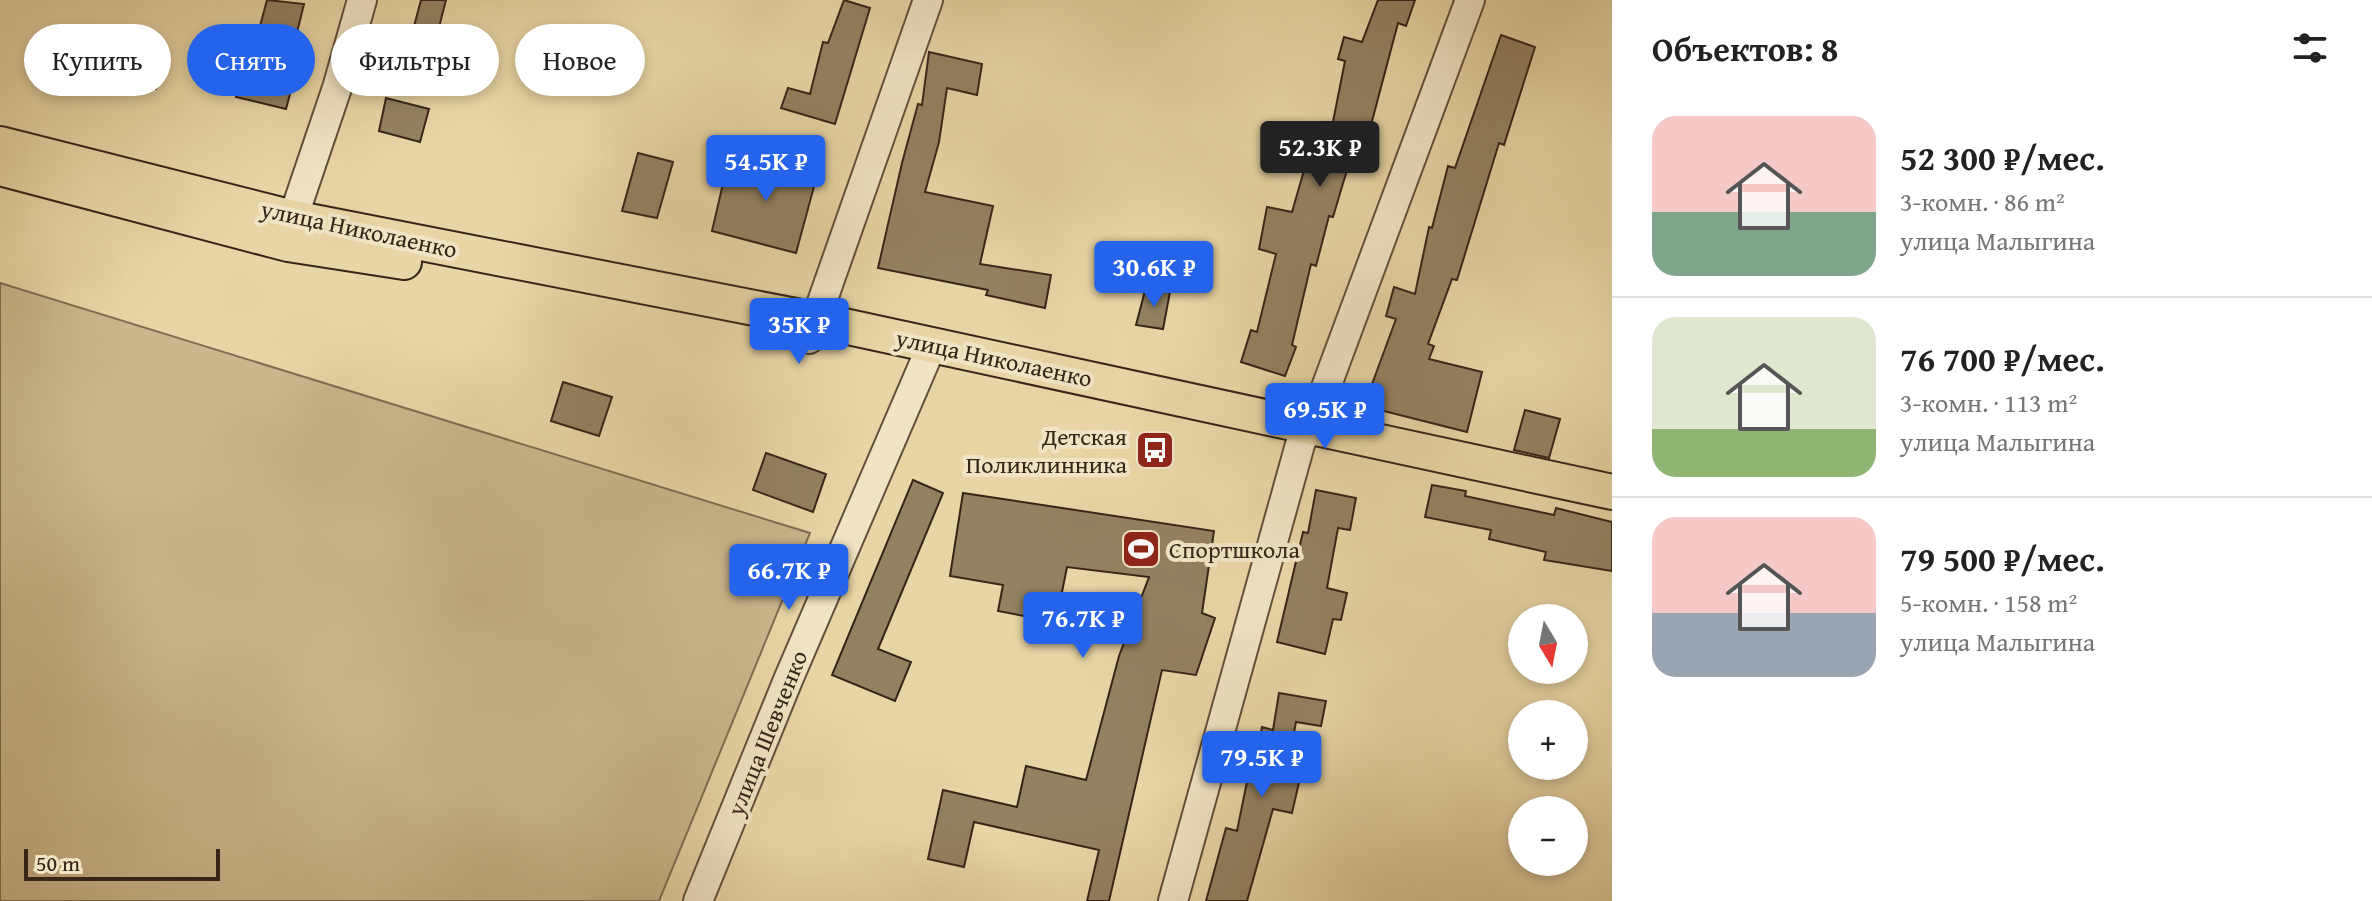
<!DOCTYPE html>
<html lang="ru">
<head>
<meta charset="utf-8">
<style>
	:root { --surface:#fff; --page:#f2f2f2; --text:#222; --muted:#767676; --line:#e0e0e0; --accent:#2563eb }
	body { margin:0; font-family:"Gentium Book Plus",serif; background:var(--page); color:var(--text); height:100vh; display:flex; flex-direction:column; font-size:30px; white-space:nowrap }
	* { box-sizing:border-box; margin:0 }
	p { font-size:26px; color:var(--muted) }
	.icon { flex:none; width:44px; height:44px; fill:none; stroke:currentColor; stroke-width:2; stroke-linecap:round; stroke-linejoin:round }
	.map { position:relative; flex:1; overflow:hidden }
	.sheet { display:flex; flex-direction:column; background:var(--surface); width:760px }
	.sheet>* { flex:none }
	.banner { position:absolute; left:24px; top:24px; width:760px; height:72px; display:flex; gap:16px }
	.needle { width:52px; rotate:170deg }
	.fabs { position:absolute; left:1508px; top:604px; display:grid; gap:16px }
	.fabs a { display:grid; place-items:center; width:80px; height:80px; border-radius:50%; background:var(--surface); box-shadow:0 4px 12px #0003; font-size:40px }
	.scale { position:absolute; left:24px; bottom:20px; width:196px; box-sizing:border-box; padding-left:8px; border:4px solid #372518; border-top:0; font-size:22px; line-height:28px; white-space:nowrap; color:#372518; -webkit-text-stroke:6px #f0e4c4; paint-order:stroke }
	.price { position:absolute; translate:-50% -68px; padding:0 18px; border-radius:8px; background:var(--accent); color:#fff; font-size:26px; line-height:52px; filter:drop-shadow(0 2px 4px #0008) }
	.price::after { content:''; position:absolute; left:50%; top:48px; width:24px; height:18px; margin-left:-12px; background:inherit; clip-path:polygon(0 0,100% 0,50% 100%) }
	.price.current { background:#222; color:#fff }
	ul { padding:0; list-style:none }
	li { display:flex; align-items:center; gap:24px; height:200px; padding:0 40px }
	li+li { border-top:2px solid var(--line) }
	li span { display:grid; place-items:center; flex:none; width:224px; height:160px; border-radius:24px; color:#555 }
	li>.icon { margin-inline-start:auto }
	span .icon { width:96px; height:96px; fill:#fffc; stroke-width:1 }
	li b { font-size:34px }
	h2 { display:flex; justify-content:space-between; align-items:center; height:96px; padding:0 40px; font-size:34px }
	.pill { padding:0 28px; border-radius:36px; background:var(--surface); box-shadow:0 4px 12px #0003; font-size:28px; line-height:72px }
	.pill.current { background:var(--accent); color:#fff }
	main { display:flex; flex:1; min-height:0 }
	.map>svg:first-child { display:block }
	.green { fill:#cab78d; stroke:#806e52; stroke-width:2 }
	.building { fill:#938161; stroke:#372518; stroke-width:2 }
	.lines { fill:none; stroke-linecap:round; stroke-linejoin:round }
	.minor-casing { stroke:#63513b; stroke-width:32 }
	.major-casing { stroke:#372518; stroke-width:38 }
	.minor { stroke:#f0e4c4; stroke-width:28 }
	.major { stroke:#e8d5a5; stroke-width:34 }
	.labels { text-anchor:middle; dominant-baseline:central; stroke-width:8; stroke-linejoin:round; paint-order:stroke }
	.street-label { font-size:24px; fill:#372518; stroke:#f0e4c4 }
	.poi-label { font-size:24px; fill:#372518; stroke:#f0e4c4; text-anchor:end }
</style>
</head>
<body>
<main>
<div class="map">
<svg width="1612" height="901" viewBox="0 0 1612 901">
	<rect width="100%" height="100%" fill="#e8d5a5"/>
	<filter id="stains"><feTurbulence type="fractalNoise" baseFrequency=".0025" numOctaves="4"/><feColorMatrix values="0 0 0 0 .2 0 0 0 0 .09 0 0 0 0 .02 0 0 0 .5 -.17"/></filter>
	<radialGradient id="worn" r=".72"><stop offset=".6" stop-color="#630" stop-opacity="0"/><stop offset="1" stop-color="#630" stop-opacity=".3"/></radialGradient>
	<!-- green -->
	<path class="green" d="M0,283L810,533L659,901H0Z"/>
	<!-- building -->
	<path class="building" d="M267,0L304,4L286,77L294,79L286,109L236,97L242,65L249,67Z
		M421,0H446L428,70L399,62L407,29L413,30Z
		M844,0L870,8L835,124L781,108L788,88L810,94L823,42L828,43Z
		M1378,0H1415L1406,26L1398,23L1371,125L1364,123L1350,171L1347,170L1333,217L1329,216L1316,266L1311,264L1292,345L1296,347L1285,376L1241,362L1251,330L1257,332L1276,254L1259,249L1267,207L1292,212L1307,160L1303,159L1309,131L1330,137L1345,61L1338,59L1344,37L1362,42Z
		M1501,35L1535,47L1504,145L1499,143L1457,280L1452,279L1428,344L1434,346L1429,359L1482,372L1467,432L1364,406L1396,319L1386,316L1394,287L1415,294L1429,227L1432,228L1448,166L1455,168Z
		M136,50L165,57L156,89L130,82Z
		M929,52L982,64L977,95L947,88L939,142L925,192L993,206L980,264L1051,275L1045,308L986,295L988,290L878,268L902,163L918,104L922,105Z
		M386,98L429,109L420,142L379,131Z
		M638,153L673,162L657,218L622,211Z
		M781,155L819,168L796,253L712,231L728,162L776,174Z
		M1146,287L1170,292L1163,329L1136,325Z
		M563,382L612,397L599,436L551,421Z
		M1525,410L1560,419L1549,458L1514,450Z
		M766,453L826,474L813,512L753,490Z
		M913,480L943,493L878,649L911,662L895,701L832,675Z
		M1432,485L1466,491L1465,496L1554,515L1556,508L1612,522V571L1544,560L1546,552L1489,539L1491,530L1425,517Z
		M1316,490L1356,498L1350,530L1338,528L1327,588L1347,593L1341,620L1333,619L1325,654L1277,642L1303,532L1308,533Z
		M963,493L1214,531L1202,613L1215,618L1196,675L1162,670L1109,901H1087L1099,850L974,822L964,867L928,859L943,790L1017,807L1026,766L1086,780L1119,656L1149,577L1067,567L1056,622L998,611L1003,585L950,576Z
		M1279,693L1326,701L1321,726L1296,722L1286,775L1300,778L1292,813L1273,809L1247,901H1206L1226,828L1237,831L1250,767L1254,768L1262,727L1273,730Z"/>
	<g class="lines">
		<!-- minor casing -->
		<g class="minor-casing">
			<path id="minor" d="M289,239L293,218L337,88L362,0
				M809,339L928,0
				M698,901L788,680L932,345
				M1173,901L1301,441L1312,425L1470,0"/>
		</g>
		<!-- major casing -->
		<g class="major-casing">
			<path id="major" d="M0,144L293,218L816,320L1612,492
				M0,168L288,244L404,262"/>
		</g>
		<!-- minor -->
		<use href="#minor" class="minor"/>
		<!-- major -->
		<use href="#major" class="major"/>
	</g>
	<!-- icons -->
	<defs>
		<g id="bus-square" transform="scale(2)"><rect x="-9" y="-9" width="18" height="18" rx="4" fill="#8f2418" stroke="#f0e4c4"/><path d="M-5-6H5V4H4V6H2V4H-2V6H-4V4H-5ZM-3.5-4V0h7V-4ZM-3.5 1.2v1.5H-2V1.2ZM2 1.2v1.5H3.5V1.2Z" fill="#fff"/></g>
		<g id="stadium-square" transform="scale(2)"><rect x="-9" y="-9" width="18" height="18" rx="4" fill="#8f2418" stroke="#f0e4c4"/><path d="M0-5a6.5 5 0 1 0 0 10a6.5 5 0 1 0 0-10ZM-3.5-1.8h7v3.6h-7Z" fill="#fff"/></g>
	</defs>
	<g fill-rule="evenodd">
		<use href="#bus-square" x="1155" y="450"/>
		<use href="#stadium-square" x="1141" y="549"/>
	</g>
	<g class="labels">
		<!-- street labels -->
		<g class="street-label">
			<text transform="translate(359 229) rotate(12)">улица Николаенко</text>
			<text transform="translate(994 358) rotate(12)">улица Николаенко</text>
			<text transform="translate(767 733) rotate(-68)">улица Шевченко</text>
		</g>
		<!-- poi labels -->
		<g class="poi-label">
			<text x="1127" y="436">Детская<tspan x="1127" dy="28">Поликлинника</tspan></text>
			<text x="1169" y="549" text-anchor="start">Спортшкола</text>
		</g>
	</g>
	<rect width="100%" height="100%" filter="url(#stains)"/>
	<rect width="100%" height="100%" fill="url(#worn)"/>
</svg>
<div class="fabs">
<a><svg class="needle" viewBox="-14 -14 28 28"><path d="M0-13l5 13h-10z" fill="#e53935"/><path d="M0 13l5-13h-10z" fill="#767676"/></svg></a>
<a>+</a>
<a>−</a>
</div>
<div class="scale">50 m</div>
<b class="price current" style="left:1320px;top:189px">52.3K ₽</b>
<b class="price" style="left:766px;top:203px">54.5K ₽</b>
<b class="price" style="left:1154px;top:309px">30.6K ₽</b>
<b class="price" style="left:799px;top:366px">35K ₽</b>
<b class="price" style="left:1325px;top:451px">69.5K ₽</b>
<b class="price" style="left:789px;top:612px">66.7K ₽</b>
<b class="price" style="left:1083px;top:660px">76.7K ₽</b>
<b class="price" style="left:1262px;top:799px">79.5K ₽</b>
<div class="banner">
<a class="pill">Купить</a>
<a class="pill current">Снять</a>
<a class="pill">Фильтры</a>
<a class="pill">Новое</a>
</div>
</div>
<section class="sheet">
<h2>Объектов: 8<svg class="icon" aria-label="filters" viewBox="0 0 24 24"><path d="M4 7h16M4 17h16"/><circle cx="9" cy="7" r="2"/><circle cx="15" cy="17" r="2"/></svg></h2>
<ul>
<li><span style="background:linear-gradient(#f6c9c9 60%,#7fa58c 0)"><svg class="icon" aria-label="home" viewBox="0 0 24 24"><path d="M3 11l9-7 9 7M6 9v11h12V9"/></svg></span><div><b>52 300 ₽/мес.</b><p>3-комн. · 86 m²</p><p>улица Малыгина</p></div></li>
<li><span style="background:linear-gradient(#dfe7d0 70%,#8fb573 0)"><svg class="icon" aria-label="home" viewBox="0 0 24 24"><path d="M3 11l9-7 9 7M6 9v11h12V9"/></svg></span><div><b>76 700 ₽/мес.</b><p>3-комн. · 113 m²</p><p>улица Малыгина</p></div></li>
<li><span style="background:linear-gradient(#f6c9c9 60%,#9aa5b1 0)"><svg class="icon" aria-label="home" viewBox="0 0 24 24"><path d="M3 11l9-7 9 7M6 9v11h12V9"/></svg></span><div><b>79 500 ₽/мес.</b><p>5-комн. · 158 m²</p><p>улица Малыгина</p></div></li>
</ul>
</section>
</main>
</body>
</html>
